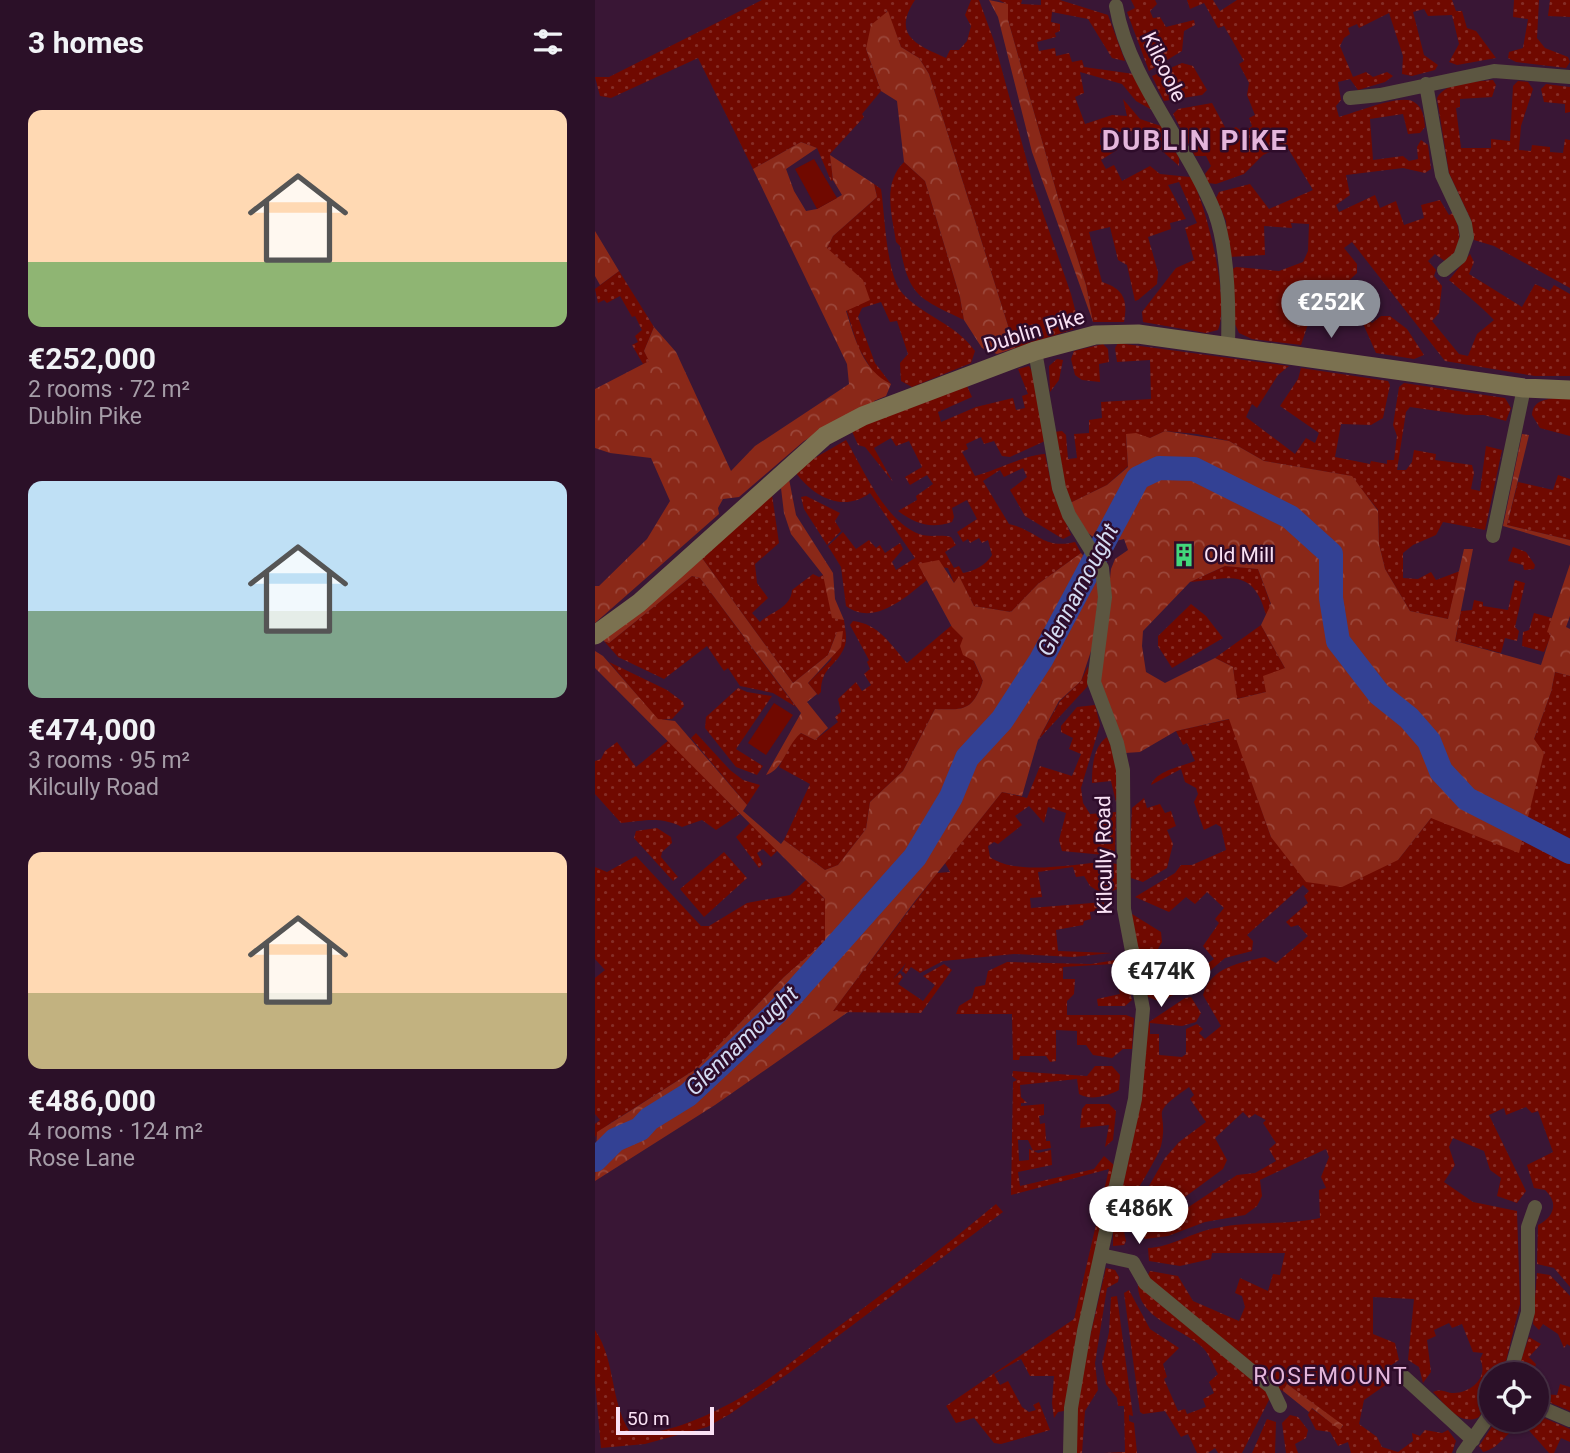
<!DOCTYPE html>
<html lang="en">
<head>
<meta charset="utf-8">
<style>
	:root { --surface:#2b1028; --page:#331930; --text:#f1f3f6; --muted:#a69da8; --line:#473045; --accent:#8c9099 }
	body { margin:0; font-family:Roboto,sans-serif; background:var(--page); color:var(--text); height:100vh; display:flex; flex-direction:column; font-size:26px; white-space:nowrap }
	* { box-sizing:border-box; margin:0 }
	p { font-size:23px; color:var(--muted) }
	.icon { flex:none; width:38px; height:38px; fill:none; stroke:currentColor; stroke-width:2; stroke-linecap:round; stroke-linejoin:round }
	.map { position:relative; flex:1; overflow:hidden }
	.panel { display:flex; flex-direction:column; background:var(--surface); width:595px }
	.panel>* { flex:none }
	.controls { position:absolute; left:884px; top:1362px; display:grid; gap:14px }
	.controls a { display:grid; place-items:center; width:70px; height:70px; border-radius:50%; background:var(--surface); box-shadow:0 2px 5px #0004,0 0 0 2px var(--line); font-size:35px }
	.scale { position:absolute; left:21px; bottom:18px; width:98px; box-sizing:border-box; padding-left:7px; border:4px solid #f9e1f4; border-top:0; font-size:19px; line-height:24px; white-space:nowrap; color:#f9e1f4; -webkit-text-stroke:5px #2e0c2a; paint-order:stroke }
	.price { position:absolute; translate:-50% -60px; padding:0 16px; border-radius:24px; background:#fff; color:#222; font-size:23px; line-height:46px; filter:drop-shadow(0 2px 4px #0008) }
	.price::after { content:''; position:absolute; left:50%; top:42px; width:21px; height:16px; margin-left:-10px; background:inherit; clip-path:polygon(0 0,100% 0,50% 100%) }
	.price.active { background:var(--accent); color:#fff }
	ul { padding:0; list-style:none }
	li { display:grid; align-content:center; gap:14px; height:371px; padding:0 28px }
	li span { display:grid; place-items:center; height:217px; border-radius:14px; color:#555 }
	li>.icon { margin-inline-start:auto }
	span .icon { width:126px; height:126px; fill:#fffc; stroke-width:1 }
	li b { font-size:30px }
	h2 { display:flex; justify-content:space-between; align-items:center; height:84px; padding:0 28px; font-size:30px }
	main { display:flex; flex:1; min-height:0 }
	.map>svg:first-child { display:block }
	.grass { fill:url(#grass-dots) }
	.forest { fill:url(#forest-crowns); fill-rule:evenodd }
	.park { fill:#700900 }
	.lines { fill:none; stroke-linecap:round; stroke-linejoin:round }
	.river { stroke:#334194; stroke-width:24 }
	.street { stroke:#5c5641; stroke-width:14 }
	.secondary { stroke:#7b7150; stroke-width:19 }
	.labels { text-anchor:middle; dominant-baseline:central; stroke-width:5; stroke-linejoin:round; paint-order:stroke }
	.street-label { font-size:21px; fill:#f9e1f4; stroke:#2e0c2a }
	.poi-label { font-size:21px; fill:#f9e1f4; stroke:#2e0c2a; text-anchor:start }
	.water-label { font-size:23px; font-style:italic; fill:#d3dbf2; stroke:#2e0c2a }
	.neighbourhood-label { font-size:23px; letter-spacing:2px; fill:#e4b6dc; stroke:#2e0c2a }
	.district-label { font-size:28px; font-weight:bold; letter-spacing:2px; fill:#e4b6dc; stroke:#2e0c2a }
</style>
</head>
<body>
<main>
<section class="panel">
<h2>3 homes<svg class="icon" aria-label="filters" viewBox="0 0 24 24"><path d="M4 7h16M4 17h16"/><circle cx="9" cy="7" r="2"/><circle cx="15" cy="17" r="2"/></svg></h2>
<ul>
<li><span style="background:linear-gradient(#ffd9b3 70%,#8fb573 0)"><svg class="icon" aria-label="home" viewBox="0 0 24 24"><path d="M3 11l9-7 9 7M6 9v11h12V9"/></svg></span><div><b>€252,000</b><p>2 rooms · 72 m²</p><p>Dublin Pike</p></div></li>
<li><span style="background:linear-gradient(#bfe0f5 60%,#7fa58c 0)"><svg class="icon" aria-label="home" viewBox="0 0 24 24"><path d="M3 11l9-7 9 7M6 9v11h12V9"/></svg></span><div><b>€474,000</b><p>3 rooms · 95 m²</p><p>Kilcully Road</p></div></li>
<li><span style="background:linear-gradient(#ffd9b3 65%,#c2b280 0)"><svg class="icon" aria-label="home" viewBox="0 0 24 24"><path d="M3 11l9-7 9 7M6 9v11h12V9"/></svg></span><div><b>€486,000</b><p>4 rooms · 124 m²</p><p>Rose Lane</p></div></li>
</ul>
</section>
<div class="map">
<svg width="975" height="1453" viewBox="0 0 975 1453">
	<defs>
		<pattern id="grass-dots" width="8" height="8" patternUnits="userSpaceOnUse" patternTransform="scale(1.75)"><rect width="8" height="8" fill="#700900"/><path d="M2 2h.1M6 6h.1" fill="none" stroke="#852d26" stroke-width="1.8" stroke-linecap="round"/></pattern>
		<pattern id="forest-crowns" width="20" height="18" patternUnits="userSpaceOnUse" patternTransform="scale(1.75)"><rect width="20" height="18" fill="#8a2818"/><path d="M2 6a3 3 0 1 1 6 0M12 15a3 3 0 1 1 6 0" fill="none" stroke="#9b473a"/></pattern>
	</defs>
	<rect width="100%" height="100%" fill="#391635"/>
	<!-- grass -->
	<path class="grass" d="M167,0H320C296,36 323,45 351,58L355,50H364L372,41L376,26L370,15L376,0H384L399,41L439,187L476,294L482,317L479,329L420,348L334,74L324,58L306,47L292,11L271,49L286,91L267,114L269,117L235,154L238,180L236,181L222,148L206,142L158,169L103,58L16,98L5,96L0,77H14Z
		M404,0H427L426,4L446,5V0H465L513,15L530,61L517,58L493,19L457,12L456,22L465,24V31L460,33L461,37L442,42L444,51L460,48L461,56L474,53L477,62L487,60L489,67L539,74L557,110L541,101L527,84L485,72L489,93L480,97L490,124L517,115L532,116L528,99L545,119L566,126L584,158V166L565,149L557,130L505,133V145L518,144L522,150L506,160L511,169L519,165L527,181L555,166L565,174L595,177L598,181C612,210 635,300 623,330L611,333L548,322L547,312L581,268L599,260L590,228L602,223L584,182L573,185L591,219L575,223L576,229L553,237L563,272L562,284L543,300L540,301L532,265L523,260L515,227L494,232L507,282C529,289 533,300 529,322H498L491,285L464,201L413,20V5Z
		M536,0H560L562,4L555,11L558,18L565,17L571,27L599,20L600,25L589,31L587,51L554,71L532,12L540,8Z
		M592,0H618L625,11L642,0H857L861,11H867L872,28L881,31L901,58L862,65L854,62L864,44L857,15L833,16L829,9L818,12L829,55L843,65L840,70L817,76L807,74L808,56L794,13L764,28L762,24L753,28L755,34L749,38L745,46L758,77L771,72L778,77L792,72L798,76L790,82L763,90L755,79L743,82L746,100L741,106L744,117C759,113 807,93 819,102C828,107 829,118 830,127L825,133L813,134L808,114L775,119L778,160L808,156L814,161L823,159L822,147L826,140L833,145L836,169L830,173L808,168L751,175L755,195L741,205L744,212L780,195L785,208L801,201L809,225L829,218L826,205L845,200L854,215L858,213C867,233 867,247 851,262L840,254L833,261L841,270L839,276L847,286L844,313L837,321L864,354L873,356L882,334L899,320C884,304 870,294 854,280L875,254L879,262L874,274L927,307L940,284L955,291L959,285L975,294V376H940L850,361L757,242L749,248L762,264V273L734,300L727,298L721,314L737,319L768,315L777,323L786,316H795L812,329L829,355L819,359L781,353L766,319L735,325L715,318L706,345L657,339L644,333L639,322L636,270L641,267L684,271L708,262L713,251L714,224L696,223L697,228L669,226L670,255L634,257L631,221L621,198L624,192L655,184L674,209L718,190L691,145L668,155L649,174L621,184L613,183L610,174L616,166L611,156H600L578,114L583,109L617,103L632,131L641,127L648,132L657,126L654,118L660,115L652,95L654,83L644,64L649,61L629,26L623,28L609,3L595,9Z
		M919,0H944L942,38L950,48L973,57L975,62L971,68L921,62L913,58L914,52L928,48L933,19L918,17Z
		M955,0H975V17L953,16Z
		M587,63L598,66L612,90L607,95L569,101L557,76Z
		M898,80L901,85L897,97L865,99V107L861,108L866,148H896V139L915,141L918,86L923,81L933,82L938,89L926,126L924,150L936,151L937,145L955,147V152L968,153L970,139L975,140V136V288L899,246L879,240L876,220L854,173L842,98C851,81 881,82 898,80Z
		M951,84L975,87V112L970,113V104L949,102L946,89Z
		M309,162L330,181L365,297L369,320C324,298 314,297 305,246L301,242C297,214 287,184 309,162Z
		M279,184L286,189C290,215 291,276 308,294C330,317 361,324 380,351L376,363L317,387L306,381L305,363L313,354L302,321L295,322L286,302L267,308L263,317L280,363L296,384L281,377L263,347L232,248L238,236L282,197Z
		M24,271L59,327L49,351L55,361L48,364L37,345L43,342L40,336L47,330L40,316L37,317L25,296L12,303L9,300L3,303L0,289Z
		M523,343L694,366L683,375L662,408L657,404L651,417L700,454L711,438L720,443L724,433L685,406L703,379L706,368L793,381L795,385L788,418L776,425L746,424L740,457L775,464L776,461L792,464V460H799L802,436L798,425L804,387L809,383L910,398L916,408L911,421L889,415H871L815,407L811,412L802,470H811L817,462L819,450L841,454L840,460L877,465L879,473L876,489L885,491L891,446L907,450L890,530L848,522L841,535L818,545L808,553V578L823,579L836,572L841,580L865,571L853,619L815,611L790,569L784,544L783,510L756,476L669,461L634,441L602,434L570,431L555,438L531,435L533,466L512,485L475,503L468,483L458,432L467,431L471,435L473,459L482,458L479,434L494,433V420L507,418L506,402L556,399L555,360L522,362L520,348Z
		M508,344L513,349L514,362L504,364L505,382L487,380L480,375L476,359L479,351Z
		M462,359L468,360L464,380L455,392L454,366Z
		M434,366L440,377L450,441L415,457L407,456L399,441L389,444L386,437L371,444L373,449L367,452L380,476C402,470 430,455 450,454L458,492L476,535L468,539L430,516L415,490L432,477L428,468L409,477L405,470L388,481L414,524C442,530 448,550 480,542L486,553L443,584L416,612L379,606L364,577L359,583L353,568L324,565L332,580C311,597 279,627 251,606L246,567L233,546L248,532L261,549L274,540L281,548L285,545L290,553L305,543L308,549L297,562L301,570L320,558L275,493C248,513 219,497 201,473L218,459L251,440C269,470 289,520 324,534C335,538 345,534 356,537L361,545L350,552L359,568L364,566L368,573C380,571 391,565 397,555L393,540L387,543L384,538L375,543L373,539L368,542L362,532L382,519L372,500L357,508L359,517L357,522C335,529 321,524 303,511L322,500L321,496L338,484L332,475L315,485L310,477L327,467L314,441L301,446L296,438L279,448L298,482L270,447L263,445L256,429L372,386L377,397L343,412L346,422L381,407L418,398L421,410L430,408L427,396L433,394L423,369Z
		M975,397V436L945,428L937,415C938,396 960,399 975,397Z
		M963,475L975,479V540L912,525L923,482L958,490Z
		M177,495L184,543L160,564L162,583L173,598L157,613L165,622C177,611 196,608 197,590L218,574L224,577L228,575L242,618L249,620C250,629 253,639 249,648C241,667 226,667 226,692L223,695L213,683L236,660L242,632L233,655L198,683L107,558Z
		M211,496L245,513L240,521L246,531L232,545L209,509L206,497Z
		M918,547L931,552L940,565L939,569L929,570L928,565L913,561Z
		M630,566L663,569L676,605L671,615C658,566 633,579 595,582Z
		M97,576L105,578L201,707L178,693L145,686L133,668L129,671L112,646L69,679L23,657L9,641L14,643Z
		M920,580L930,583L920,627L924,631L922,641L910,638L906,653L860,641L866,611L877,610L879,600L888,602V606L913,610Z
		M596,604L611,616L628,638L577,668L563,646V636Z
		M939,613L957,618L953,632L957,634L949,652L927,646L928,632L934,630Z
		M258,621C284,624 295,644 312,663L357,625L368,638L388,681C377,711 370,710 340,709L308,771L275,802L271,829L243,865L230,870L189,840L215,784L184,767L197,740L206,733L220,740L243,722L240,717L246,712L243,699L261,682L267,691L276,685L269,674L275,669L272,662L274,660L255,625Z
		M666,625L690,668L671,692L641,699L638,667L620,658Z
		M14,662L72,690L88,702L89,706L77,719L63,720Z
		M493,666L495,677L492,687L443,740L465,701L486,681Z
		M960,672L975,676V1287L959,1268L942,1264L943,1225C959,1217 964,1203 950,1190L939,1188L932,1165L958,1152L943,1111L937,1113L931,1107L911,1115L909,1108L894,1115L931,1191L922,1203L902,1196L906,1178L895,1170L889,1151L858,1138L854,1147L860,1165L849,1182L878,1202L922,1211L925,1304L910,1365L906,1374H896V1393L884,1417C865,1427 851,1405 838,1392C848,1388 850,1393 859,1393C877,1392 894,1377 885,1359L888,1353L878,1352L867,1324L857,1328L854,1323L839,1330L841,1336L832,1340L836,1372L828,1383L824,1367L813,1360L819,1299L778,1297V1334L800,1343L804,1360L792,1368V1384L769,1400L764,1424L782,1437L787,1447L803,1452L818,1441L817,1433L825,1436L830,1430L847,1433L853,1430L861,1441L857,1453H756L753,1442L743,1446L735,1432L721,1430L713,1415L716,1408L745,1429L748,1426L692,1384L688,1391L678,1385L550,1281L555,1271L583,1276L598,1301L644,1321L650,1307L647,1296L640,1293L645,1278L673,1291L678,1274L685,1275L690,1253H617L616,1259L585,1266L554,1261L553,1248C577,1247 597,1232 621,1228C656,1220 690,1226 725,1218L724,1190L731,1188L726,1177L734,1157L731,1149L665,1180L667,1196L662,1206L650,1215L610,1222L573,1236L550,1239L545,1231L586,1212L642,1175L660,1173L681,1161L674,1149L681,1143L668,1123L671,1120L660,1114L654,1118L648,1112L620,1138L632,1160L628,1169L579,1205L540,1225L535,1219L570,1158L584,1142L611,1122L595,1099L599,1095L594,1087C550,1118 575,1107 566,1146C563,1158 536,1199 529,1214L525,1212L531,1241L529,1245L518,1246V1231L535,1152L554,1022L590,998L596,997L606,1013L601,1022L587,1026L555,1023V1034H564V1055L587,1057L591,1054V1029L602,1024L608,1029L604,1033L610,1039L626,1026L608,995C616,967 644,963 670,957L681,963L713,936L703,925L696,927L691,922L713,903L709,896L714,891L708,885L652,935L658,941L657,951L630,958L603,981L566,1002L553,997L536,923L537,914L566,932L567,942L561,952L585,982L619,959L608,946L624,923L620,919L629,908L612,892L600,904L591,897L574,912L540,897L580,873L586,865H597L631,850L626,827L621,824L609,830L599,802L603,794L601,788L590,782L586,769L556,785C561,771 585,767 600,761L592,743L588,745L581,731L635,719L676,837L803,860L836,818L939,739L956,692Z
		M143,688L152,692L177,696L141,749L168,766L162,775L141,767L110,728L111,717Z
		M500,705L505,725L486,788L488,803L495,814L521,812L520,852L509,855L467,851L464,840L471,813L453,807L449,823L434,806L420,816L427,825L403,844L399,842L393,846L395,857C421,876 477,864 510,862L522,864V889L509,895L495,886L489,876L481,877L478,867L443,872L447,897L435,898L436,908L509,902V909L495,912L496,919L489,921L488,925L461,930L463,951L517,953L478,957L419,954L348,961L325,973L316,967L311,974L307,971L311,963L298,979L305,973L308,977L303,984L328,1001L340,985L328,976L349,964L357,970L326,1013L237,1012L342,873L355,872L350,863L407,792L432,798L445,766L477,776L486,754L474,749L478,738L466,732V726L482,707Z
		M101,733L135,770L148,780L165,785L152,805L96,738Z
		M512,737C521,756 526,782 521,802L516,781L497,783C497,767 498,747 512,737Z
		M74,740L145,814L121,830L107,820L87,827C64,816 50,821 26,823L0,794V761L6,759L10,751L22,742L41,767Z
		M549,798L552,808L565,804L570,813L576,811L581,826L572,830L578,844L572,868L548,882L536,878L534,873L537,808Z
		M155,823L183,850L176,857L168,849L162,853L168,864L164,868L141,837Z
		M62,828L76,837L77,843L67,852L66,857L83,877L78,881L39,838L41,831Z
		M129,852L152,878L109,917L85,889Z
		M41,856L106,926H114L152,903L195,895L211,880L230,899V941L189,977L101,1069L14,1124L0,1137V1124L5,1120L0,1114V978L10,970L0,959V867L12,872Z
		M527,959L537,1000L530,1006H503L502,999L525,994L518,964L468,967V979H480L479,994L472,1001V1015H531L539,1018L537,1049H528L517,1058L498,1055L491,1045H482V1031L461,1030V1061L455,1062L451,1056H425L424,1060H418L417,1014H361L364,1006L377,998L380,987L390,985L393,971L412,962L496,964Z
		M500,1066H517L525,1075L524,1090C513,1096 495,1101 484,1094L482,1079L425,1085L426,1097L432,1103H426V1106L449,1104V1115L444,1116L445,1124L450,1123L451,1141H455L456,1148L438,1151L433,1140H423L424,1161L434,1160V1149L443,1153L456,1150L457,1165L423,1172L425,1186L499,1169L509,1156L520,1166L469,1411L463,1412L459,1418L457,1403L459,1376H435L426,1359L399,1374L405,1385L413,1381L427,1407L434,1412L441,1410L438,1405L444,1402L455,1430L406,1444L399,1443L379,1418L361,1423L351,1406L479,1319L514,1169L416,1195L418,1082L422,1080L417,1076L418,1071L492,1076Z
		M491,1104H514L521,1111L518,1140L510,1147L514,1125L485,1128L487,1109Z
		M401,1204L408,1212L194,1373L135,1414L112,1427L50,1444L6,1448L0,1382V1330C21,1361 15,1402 35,1432C62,1437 101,1421 126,1408C164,1390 198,1360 232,1335C289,1293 346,1250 401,1204Z
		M511,1268L520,1270L524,1277L523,1282L512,1288L500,1363L503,1390L490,1411L487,1453H480L482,1392Z
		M942,1273L955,1275L975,1296V1346L972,1344L969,1348L963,1334L948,1324L944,1330L938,1324Z
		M543,1283L675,1389V1398L647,1453H623L620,1448L613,1453H602L593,1434L586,1437L570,1411L548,1414L545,1412L529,1293L534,1290L555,1329L584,1348L568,1364L572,1377L569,1379L583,1411L590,1409L592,1414L611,1407L608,1399L619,1393L614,1382L623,1374C618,1365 614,1353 606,1346C586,1328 541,1318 543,1283Z
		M522,1296L538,1416L534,1415V1421L539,1423L542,1453H509L530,1452L529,1406H523L522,1398L511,1384L507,1363L514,1332L516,1297Z
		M934,1337L946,1344L934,1357L941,1364L938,1374H921Z
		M965,1384L975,1387V1411L944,1398L947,1394L962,1395Z
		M695,1415L703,1417L713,1430L711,1438L700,1444L703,1453H691L687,1423Z
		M942,1415L975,1429V1442L966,1438L959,1453H954L930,1426C910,1429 907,1448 888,1452L884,1446L902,1419H942Z
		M672,1419L681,1422L680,1453H657Z"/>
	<!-- forest -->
	<path class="forest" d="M394,0L413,4V20L464,201L491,285L498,322L437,152L403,17Z
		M293,11L306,47L324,58L334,74L420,348L402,354L387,348L369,320L365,297L330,181L309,162L302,101L286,91L271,49L276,25Z
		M206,142L222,148L191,169L199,191L211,211L222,209L247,195L238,180L235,155L279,184L282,197L238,236L232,248L268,280L275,300L251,311C260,339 268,371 296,384L291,396L279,401L281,406L241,422L209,441L144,497L128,499L123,508L124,514L0,623V586H4L52,539L75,501L56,458L15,453L0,448V389L54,361L49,351L59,327L81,352L136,471L160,446L254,384L252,364L158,169Z
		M0,231L24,271L5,285L0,276Z
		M570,431L634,441L669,461L757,476L783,511L784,544L790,569L815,611L853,619L869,549H878L860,641L946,665L956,634L952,632L975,564V616L971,627L975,629V676L960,672L956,692L939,739L949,753L924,853L836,818L803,860L747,887L711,882L676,837L634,719L581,731L545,752L530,753L506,688L505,674L516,569L520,559L533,550L529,539C495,547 489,530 475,503L512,485L533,467L531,434L541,433L555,438ZM630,566L663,569L676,604L666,625L690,668L668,676L671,692L642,699L638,667L620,658L570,683L551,672L547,646L548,631L595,582Z
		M927,434L934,435L912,525L975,540V546L908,526Z
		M194,479L201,515L238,573L240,599L249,620L237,618L228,575L196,534L189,513L186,488Z
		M486,553L502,572L504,590L498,645L486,681L464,701L443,740L427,796L407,792L320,901L238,1011L253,1012L120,1105L0,1181L2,1132L101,1069L189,977L230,941V899L0,668V651L8,656L63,719L80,721L152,805L148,811L186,844L189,840L230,870L243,865L271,829L275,802L308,771L340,709C370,710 377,711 388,681L379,661L368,655L365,646L368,638L357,627L323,564L344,560L359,583L364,576L379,606L416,612L443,584Z
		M107,558L198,683L233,655L242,632L248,631L246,647L213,683L222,694L212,702L233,728L220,740L206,733C191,745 190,768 171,775L206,713L105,578L97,576L14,643L9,641V637Z
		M692,1384L748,1425L745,1430L717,1408L714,1412L688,1391Z"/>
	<!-- park -->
	<path class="park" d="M219,159L242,198L222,209L200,169Z
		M179,703L198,715L171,755L153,743Z"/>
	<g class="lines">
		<!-- river -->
		<path class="river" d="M0,1160L20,1140L45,1129L54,1119L93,1095L182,1012L320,857L356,797L372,758L407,720L446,660L543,478L564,468L599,469L695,517L736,554V598L743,641L784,694L814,718L834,741L846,771L872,799L975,852"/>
		<!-- street -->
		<path class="street" d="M521,6C533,78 593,145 620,213C633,249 634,308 633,346
			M831,84L847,175L870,224L872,237L865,257L849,270
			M755,98L785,95L899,71L975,77
			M440,351L464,488L474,515L507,568L510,597L499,682L522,743L528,770L529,909L548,1009L540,1099L489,1331L476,1408L475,1453
			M898,536L929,388
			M506,1255L538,1262L550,1283L676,1387L685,1406
			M915,1374L933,1312V1227L940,1207
			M809,1377L878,1440
			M942,1406L975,1420
			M868,1453L896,1413"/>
		<!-- secondary -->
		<path class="secondary" d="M0,635L44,603L230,436L268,416L440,351L500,335L543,334L929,388L975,390"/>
	</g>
	<!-- icons -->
	<defs>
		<g id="building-bare" transform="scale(1.89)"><path d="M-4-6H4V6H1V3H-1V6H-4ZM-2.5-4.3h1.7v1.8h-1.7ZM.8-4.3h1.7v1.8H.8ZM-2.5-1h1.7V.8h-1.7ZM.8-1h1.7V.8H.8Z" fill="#43d77b" stroke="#2e0c2a" stroke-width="2.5" paint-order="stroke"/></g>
	</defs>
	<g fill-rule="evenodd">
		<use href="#building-bare" x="589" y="555"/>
	</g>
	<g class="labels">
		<!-- street labels -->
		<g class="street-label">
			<text transform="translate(569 67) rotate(64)">Kilcoole</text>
			<text transform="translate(439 331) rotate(-17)">Dublin Pike</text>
			<text transform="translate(509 855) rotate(-91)">Kilcully Road</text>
		</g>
		<!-- poi labels -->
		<g class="poi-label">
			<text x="609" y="555">Old Mill</text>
		</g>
		<!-- water labels -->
		<g class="water-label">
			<text transform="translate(483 590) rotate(-62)">Glennamought</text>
			<text transform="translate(147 1041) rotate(-44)">Glennamought</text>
		</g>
		<!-- neighbourhood labels -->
		<g class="neighbourhood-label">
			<text x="736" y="1376">ROSEMOUNT</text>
		</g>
		<!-- district labels -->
		<g class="district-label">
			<text x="600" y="140">DUBLIN PIKE</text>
		</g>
	</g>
</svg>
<div class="controls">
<a><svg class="icon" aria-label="locate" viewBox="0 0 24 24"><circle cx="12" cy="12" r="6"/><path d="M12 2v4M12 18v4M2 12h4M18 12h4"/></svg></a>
</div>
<div class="scale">50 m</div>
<b class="price active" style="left:736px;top:340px">€252K</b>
<b class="price" style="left:566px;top:1009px">€474K</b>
<b class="price" style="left:544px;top:1246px">€486K</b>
</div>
</main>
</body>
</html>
